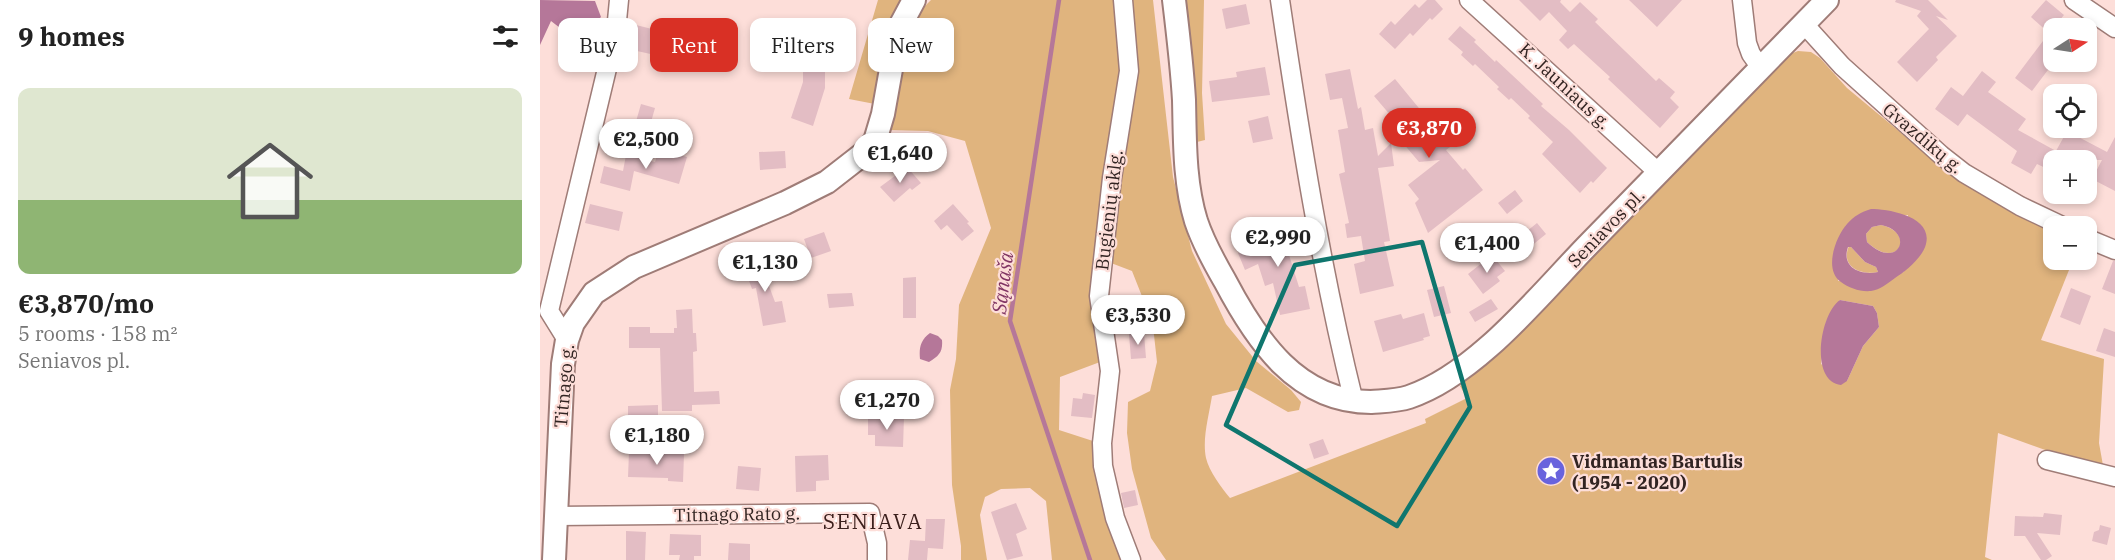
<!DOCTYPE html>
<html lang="en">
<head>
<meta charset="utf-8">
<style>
	:root { --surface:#fff; --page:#f2f2f2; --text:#222; --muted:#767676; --line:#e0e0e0; --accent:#d93025 }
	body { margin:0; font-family:"IBM Plex Serif",serif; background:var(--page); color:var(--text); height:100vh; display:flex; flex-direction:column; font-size:22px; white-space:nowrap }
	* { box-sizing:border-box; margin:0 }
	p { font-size:20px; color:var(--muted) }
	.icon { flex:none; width:33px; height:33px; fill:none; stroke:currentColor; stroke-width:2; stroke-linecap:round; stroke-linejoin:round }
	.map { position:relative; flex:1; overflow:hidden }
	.sheet { display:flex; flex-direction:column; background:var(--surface); width:540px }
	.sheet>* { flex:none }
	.guide { position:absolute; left:18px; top:18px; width:570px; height:54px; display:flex; gap:12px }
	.needle { width:39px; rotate:78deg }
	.fabs { position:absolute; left:1503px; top:18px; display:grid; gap:12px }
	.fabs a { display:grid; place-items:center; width:54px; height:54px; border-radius:12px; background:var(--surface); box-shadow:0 3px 9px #0003; font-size:30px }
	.price { position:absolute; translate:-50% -51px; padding:0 14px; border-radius:21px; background:#fff; color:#222; font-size:20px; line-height:39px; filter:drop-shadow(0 2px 3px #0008) }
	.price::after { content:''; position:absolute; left:50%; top:36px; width:18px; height:14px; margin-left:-9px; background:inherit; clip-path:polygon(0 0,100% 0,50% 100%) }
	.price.active { background:var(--accent); color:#fff }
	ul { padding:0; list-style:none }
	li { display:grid; align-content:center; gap:12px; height:318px; padding:0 18px }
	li+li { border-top:2px solid var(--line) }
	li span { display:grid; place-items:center; height:186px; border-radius:12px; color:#555 }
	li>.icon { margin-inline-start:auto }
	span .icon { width:108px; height:108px; fill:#fffc; stroke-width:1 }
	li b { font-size:26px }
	h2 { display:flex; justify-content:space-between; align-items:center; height:72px; padding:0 18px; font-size:26px }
	.tag { padding:0 21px; border-radius:12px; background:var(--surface); box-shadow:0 3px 9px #0003; font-size:21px; line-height:54px }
	.tag.active { background:var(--accent); color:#fff }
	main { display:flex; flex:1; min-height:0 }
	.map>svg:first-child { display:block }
	.green { fill:#e0b47e; fill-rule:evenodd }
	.water { fill:#b57799; fill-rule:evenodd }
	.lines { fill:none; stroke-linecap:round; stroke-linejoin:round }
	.stream { stroke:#b57799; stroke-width:4.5 }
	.building { fill:#e3bdc4 }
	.minor-casing { stroke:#9f7c77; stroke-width:21 }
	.major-casing { stroke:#9f7c77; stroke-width:26 }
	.minor { stroke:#fff; stroke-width:18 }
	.major { stroke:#fff; stroke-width:22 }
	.marked { fill:none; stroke:#0f766e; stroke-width:4.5; stroke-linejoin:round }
	.labels { text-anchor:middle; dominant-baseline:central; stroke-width:4.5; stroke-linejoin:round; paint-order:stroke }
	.street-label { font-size:18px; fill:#322422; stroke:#fdded9 }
	.poi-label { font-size:18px; font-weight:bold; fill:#322422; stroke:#fdded9; text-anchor:start }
	.water-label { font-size:20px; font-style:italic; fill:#813563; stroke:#fdded9 }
	.quarter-label { font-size:21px; letter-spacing:1.5px; fill:#3c201d; stroke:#fdded9 }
</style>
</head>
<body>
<main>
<section class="sheet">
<h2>9 homes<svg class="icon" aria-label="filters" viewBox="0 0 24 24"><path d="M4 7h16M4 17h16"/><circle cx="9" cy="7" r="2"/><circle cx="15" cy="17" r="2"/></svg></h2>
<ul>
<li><span style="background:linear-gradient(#dfe7d0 60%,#8fb573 0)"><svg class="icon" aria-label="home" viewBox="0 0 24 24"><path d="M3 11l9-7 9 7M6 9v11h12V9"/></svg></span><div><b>€3,870/mo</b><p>5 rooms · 158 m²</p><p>Seniavos pl.</p></div></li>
</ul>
</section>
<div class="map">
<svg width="1575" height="560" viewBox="0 0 1575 560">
	<rect width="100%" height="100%" fill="#fdded9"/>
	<!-- green -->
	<path class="green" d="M338,0H364L340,105L309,99Z
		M391,0H613L633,177L652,251L686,324L716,361L751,390L761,402L759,410L748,412L706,388L672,396C669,415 662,439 666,458C669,471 681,487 690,498L886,423L885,419L927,398L920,386L981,330L1245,56L1258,51L1271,52L1280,58L1307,88L1395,161L1513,231L1514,260H1533L1501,340L1564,359L1559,443L1564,471L1458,433L1445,557L1452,560H626L611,538L592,469L587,433L588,402L610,391L617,362L614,335L611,319L592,271L571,263L560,362L520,377L519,430L553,441L556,465L588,560H512L506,501L490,488L461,489L445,497L440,515L447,560H421V546L412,485L410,390L416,359L419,305L451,228L425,141L388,131L348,130L360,50L374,17ZM1368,215L1364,272L1298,281L1306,225ZM1300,300L1333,306L1337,313L1339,327L1323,346L1307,381L1281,364L1286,322Z
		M643,0H664L662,93L665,140L657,142Z
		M1341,225C1376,232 1359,272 1327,242L1326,234L1332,227Z
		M1309,246L1311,247L1325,262L1336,267L1338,272C1320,276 1300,266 1309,246Z"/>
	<!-- water -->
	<path class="water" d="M0,0L55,1L61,17L37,41L11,21L0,45Z
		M1331,209C1348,209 1393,216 1386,244C1383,257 1366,271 1355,278C1348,283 1340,290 1331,291C1320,292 1309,288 1301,282C1283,270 1296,236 1307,224C1314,216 1321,212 1331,209ZM1341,225C1376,232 1358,272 1327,242L1326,234L1332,227ZM1308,247H1311L1325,262L1336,267L1338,272C1320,276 1301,267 1308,247Z
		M1300,300L1333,306L1337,313L1339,327L1323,346L1307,381L1301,385C1269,382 1280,313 1300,300Z
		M390,333L398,336L402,340C403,352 399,356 389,362L380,359C379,349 380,340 390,333Z"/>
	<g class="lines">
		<!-- stream -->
		<path class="stream" d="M519,0L470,321L550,560"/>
	</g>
	<!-- building -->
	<path class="building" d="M887,0H895L903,9L892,20L890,18L873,36L870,33L855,49L839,34L851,21L855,25L875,4L879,8Z
		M979,0H1021L1020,2L1030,12L1040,2L1058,19L1055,22L1116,81L1119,78L1135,92L1130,98L1139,107L1120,128L1068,79L1070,77L1034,44L1028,49L1019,40L1027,31L1009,12L1000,21Z
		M1089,0H1142L1117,27Z
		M1356,0H1388L1408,20L1396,16L1417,36L1396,57L1398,60L1377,82L1357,62L1389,29L1377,16L1381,11L1355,2Z
		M1506,0L1524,15L1514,27V62L1492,91L1475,78L1509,33L1491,17Z
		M706,4L710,24L686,29L682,9Z
		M96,25L116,30L114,35L128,39L124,57L97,51L98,48L91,46Z
		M920,26L936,40L934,42L955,62L956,60L1003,104L1001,106L1029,130L1067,168L1053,183L1051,181L1040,193L1002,154L1013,142L988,118L990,116L971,98L969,100L957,89L959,87L935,64L933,66L921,55L923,52L908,39Z
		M249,29V36L261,35L263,57L227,59L225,31Z
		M285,62V88L273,126L251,118L263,82V63Z
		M725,67L730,95L672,102L669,81L697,77L696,72Z
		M810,69L818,109L821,107L825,130L833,128L838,156L851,143L854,166L838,168L850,241L844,242L854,286L820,294L814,264L825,261L821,236L807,238L805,224L809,223L799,174L805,172L798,130L808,128L802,98L790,100L785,74Z
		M1442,71L1456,82L1448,92L1486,119L1478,130L1516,151L1527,131L1567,152L1575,137V191L1552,179L1562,160H1514V172L1497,164L1491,174L1471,163L1477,151L1427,114L1418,126L1395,109L1411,87L1423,96Z
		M855,79L892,124L896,121L914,144L906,150L923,170L925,168L943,190L888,233L875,203L879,199L868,185L900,160L879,162L857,136L863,130L834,96Z
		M101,104L115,108L107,136L93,132Z
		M728,116L733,139L713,143L708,121Z
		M119,149L147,157L139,184L94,171L90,191L60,183L64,166L83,171L86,155L115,162Z
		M245,151L246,168L220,170L219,152Z
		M367,167L381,183L372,190L370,188L354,202L340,187Z
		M975,190L983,201L967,214L958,203Z
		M50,204L83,212L79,231L45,223Z
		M413,204L429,222L427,223L434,231L422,241L407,225L401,230L394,221Z
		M748,217L753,241L745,242L759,287L765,286L770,309L740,315L733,283L725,286L718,264L705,270L698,253L733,238L730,220Z
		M997,223L1006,234L990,247L981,236Z
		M284,232L291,251L271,258L264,239Z
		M952,255L965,271L957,277L960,281L943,294L928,274Z
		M224,257L231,276L226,278L235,302L242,301L246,322L223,326L216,288L212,289L203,264Z
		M1573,261H1575V294L1562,289Z
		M376,277V318H363V278Z
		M904,286L911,313L894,317L887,290Z
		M1531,288L1551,296L1540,325L1520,317Z
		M312,293L314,306L289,308L287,294Z
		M951,299L958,309L935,322L929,312Z
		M152,309L153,333H156L157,351L153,352L154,392L179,391L180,404L152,405V411H122L120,348H89V327H110V333H134V328H137L136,310Z
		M884,313L890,336L883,338L884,340L843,352L834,321L861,314L863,319Z
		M1564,328L1575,332V357L1556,351Z
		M604,333L606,358L591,359L589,334Z
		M543,393L555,395L552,418L531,416L533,398L542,399Z
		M118,405V419H108V429L88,430V406Z
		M328,416L364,417L363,447L335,446V435H328Z
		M783,439L789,454L774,459L769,444Z
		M89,452L144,454L143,482L128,481V478L88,477Z
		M288,455L289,480L276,481V491L256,492L255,456Z
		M198,466L221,468L219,491L196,489Z
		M595,490L598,505L584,508L581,493Z
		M476,503L487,529L476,534L483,556L467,560L451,512Z
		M1504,513L1522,515L1520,535L1497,533L1512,556L1506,560H1501L1485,536H1474L1475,516L1503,517Z
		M386,519H405L403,549L388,548L387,560H368L370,540L385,541Z
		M1560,525L1571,528L1567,545L1552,541L1554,532L1559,530Z
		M86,531L106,532L105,560H86Z
		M130,534L161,535V556H154V560H139L140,555H129Z
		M189,543L210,544V560H188Z"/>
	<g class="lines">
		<!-- minor casing -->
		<g class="minor-casing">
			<path id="minor" d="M583,0L589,71L572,178L559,296L570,371L562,443L563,466L575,518L591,560
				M740,0C760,135 781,269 814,402
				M929,0L1119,173
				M1202,0L1207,43L1211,54L1221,68
				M1534,0L1575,28
				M1264,24L1302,66L1401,155L1424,173L1480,206L1522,226
				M1546,238L1575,250
				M27,340L9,311L76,31L79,0
				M1507,460L1575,477
				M16,516L330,513L337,543V560"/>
		</g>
		<!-- major casing -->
		<g class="major-casing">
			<path id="major" d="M634,0C638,33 642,66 644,100C645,140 644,182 656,221C663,242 674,262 685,281C716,340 757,402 831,402C843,401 857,401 869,397C935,375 998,297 1046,247C1126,165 1207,83 1287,0
				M14,560L23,364L27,340L33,323L54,293L94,267L245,203L287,182L323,154L335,141L343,114L358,30L374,0"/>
		</g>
		<!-- minor -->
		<use href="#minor" class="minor"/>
		<!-- major -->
		<use href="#major" class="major"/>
	</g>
	<!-- marked area -->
	<path class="marked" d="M882,242L930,407L857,526L686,425L755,265Z"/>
	<!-- icons -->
	<defs>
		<g id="sight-disc" transform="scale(1.5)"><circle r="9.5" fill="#6963dd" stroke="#fdded9"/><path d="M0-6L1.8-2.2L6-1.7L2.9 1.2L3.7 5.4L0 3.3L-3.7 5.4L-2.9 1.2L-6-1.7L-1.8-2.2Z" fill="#fff"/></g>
	</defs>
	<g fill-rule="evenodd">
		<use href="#sight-disc" x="1011" y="471"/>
	</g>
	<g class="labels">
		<!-- street labels -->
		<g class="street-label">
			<text transform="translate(1025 86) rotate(43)">K. Jauniaus g.</text>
			<text transform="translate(1383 138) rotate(40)">Gvazdikų g.</text>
			<text transform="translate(569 210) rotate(-83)">Bugienių aklg.</text>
			<text transform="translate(1066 228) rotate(-46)">Seniavos pl.</text>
			<text transform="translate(24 386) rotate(-85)">Titnago g.</text>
			<text transform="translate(197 514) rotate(-1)">Titnago Rato g.</text>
		</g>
		<!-- poi labels -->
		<g class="poi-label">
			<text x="1032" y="461">Vidmantas Bartulis<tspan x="1032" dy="21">(1954 - 2020)</tspan></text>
		</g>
		<!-- water labels -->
		<g class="water-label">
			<text transform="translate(462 283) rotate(-83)">Sąnaša</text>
		</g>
		<!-- quarter labels -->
		<g class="quarter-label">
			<text x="333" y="521">SENIAVA</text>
		</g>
	</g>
</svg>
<div class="fabs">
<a><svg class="needle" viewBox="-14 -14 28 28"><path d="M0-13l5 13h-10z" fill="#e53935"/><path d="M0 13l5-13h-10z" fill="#767676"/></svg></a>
<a><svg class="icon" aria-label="locate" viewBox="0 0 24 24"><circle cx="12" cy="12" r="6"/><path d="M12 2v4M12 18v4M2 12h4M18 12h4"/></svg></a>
<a>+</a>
<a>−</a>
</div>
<b class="price active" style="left:889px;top:159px">€3,870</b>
<b class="price" style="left:106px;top:170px">€2,500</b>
<b class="price" style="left:360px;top:184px">€1,640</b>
<b class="price" style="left:738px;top:268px">€2,990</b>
<b class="price" style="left:947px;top:274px">€1,400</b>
<b class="price" style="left:225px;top:293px">€1,130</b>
<b class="price" style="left:598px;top:346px">€3,530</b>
<b class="price" style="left:347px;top:431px">€1,270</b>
<b class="price" style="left:117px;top:466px">€1,180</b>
<div class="guide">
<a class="tag">Buy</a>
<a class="tag active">Rent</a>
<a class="tag">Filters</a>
<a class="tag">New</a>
</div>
</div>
</main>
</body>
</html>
